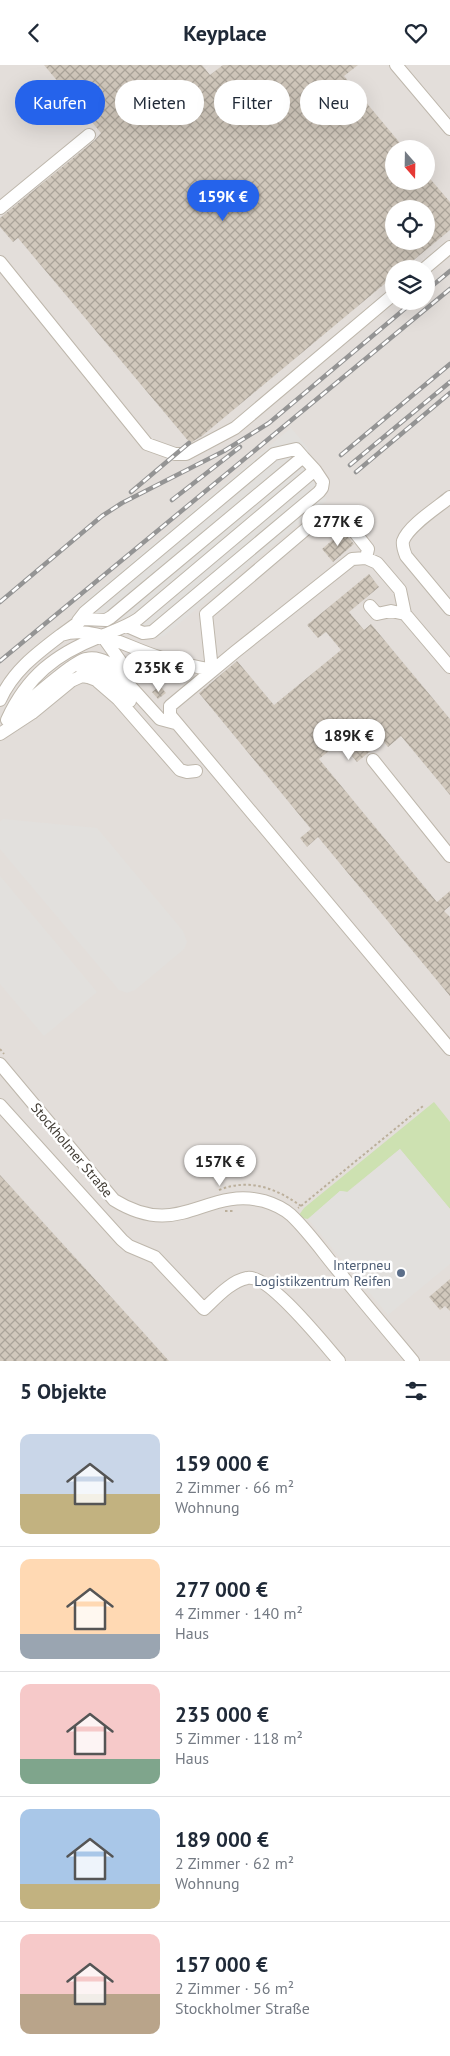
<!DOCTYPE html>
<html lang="de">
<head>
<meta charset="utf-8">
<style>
	:root { --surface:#fff; --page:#f6f6f7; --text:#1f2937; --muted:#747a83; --line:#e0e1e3; --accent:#2563eb }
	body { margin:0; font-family:"PT Sans",sans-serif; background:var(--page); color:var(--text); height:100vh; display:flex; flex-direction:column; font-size:19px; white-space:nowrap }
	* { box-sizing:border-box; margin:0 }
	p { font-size:16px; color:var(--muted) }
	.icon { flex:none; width:28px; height:28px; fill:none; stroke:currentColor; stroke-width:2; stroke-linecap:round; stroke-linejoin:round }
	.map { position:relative; height:1296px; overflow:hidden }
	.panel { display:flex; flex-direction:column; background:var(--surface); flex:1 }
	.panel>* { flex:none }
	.guide { position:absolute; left:15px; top:15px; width:420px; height:45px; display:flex; gap:10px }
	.needle { width:32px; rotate:160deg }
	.fabs { position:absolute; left:385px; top:75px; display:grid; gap:10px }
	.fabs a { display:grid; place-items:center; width:50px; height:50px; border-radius:50%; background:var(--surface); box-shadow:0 5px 20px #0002; font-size:25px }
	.price { position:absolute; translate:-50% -42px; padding:0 11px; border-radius:18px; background:#fff; color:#222; font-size:16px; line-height:32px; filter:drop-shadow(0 1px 2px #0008) }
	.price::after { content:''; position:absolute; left:50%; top:30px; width:15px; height:11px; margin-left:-8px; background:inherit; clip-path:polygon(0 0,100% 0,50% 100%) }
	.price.selected { background:var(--accent); color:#fff }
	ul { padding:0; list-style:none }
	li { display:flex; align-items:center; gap:15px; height:125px; padding:0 20px }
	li+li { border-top:1px solid var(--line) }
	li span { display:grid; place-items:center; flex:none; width:140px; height:100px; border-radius:10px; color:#555 }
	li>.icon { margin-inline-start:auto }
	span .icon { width:60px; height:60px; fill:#fffc; stroke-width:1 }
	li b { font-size:21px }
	h2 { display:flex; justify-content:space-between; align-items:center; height:60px; padding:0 20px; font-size:21px }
	.pill { padding:0 18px; border-radius:22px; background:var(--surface); box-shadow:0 5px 20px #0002; font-size:18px; line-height:45px }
	.pill.selected { background:var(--accent); color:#fff }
	header { display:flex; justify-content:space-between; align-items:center; height:65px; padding:0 20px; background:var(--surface); font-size:22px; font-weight:600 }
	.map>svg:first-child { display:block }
	.industrial { fill:#e3deda; fill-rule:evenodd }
	.green { fill:#cde1b1 }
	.parking { fill:#e2e0dd }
	.building { fill:url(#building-cross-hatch); fill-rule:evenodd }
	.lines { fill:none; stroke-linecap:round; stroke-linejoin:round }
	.minor-casing { stroke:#beb7ac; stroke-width:14 }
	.path { stroke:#bbaf9b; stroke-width:2; stroke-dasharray:2.5 2.5; stroke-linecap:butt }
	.minor { stroke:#fff; stroke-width:12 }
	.rail-casing { stroke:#949494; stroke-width:4.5 }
	.rail { stroke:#fff; stroke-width:2.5; stroke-dasharray:8; stroke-linecap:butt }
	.service-dot { fill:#5c6f8a; stroke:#fff; stroke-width:2 }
	.labels { text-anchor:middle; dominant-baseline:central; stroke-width:5; stroke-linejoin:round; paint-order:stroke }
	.street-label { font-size:14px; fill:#423d35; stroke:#fff }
	.service-label { font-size:14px; fill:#4e5e75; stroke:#fff; text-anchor:end }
</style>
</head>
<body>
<header><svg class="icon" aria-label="back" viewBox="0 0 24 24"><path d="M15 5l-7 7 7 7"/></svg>Keyplace<svg class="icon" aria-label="heart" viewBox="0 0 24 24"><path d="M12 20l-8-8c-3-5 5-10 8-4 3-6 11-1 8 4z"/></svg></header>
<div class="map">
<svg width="450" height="1296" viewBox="0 0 450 1296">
	<defs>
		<pattern id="building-cross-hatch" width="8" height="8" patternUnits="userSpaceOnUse" patternTransform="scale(1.25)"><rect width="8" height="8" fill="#d1c8bc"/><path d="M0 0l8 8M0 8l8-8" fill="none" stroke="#aba49a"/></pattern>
	</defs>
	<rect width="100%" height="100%" fill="#f0ede5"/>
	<!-- industrial -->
	<path class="industrial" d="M0,0H450V1296H0ZM394,84H426V116H394ZM394,144H426V176H394ZM394,204H426V236H394Z"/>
	<!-- green -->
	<path class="green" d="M434,1037L450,1057V1144L400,1084L347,1127L340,1126L308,1154L302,1153L299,1150L304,1143Z"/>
	<!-- parking -->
	<path class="parking" d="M291,363L307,382L327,435L164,571L151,574L123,566L117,550L89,551L79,541Z
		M3,754L97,763L183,866L187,877L184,884L135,925L127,928L119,925L0,784V757Z
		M0,811L97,927L44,971L0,919Z
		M400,1084L450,1144V1199L388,1250L308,1154L340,1126L348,1127Z"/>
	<!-- building -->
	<path class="building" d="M44,0H202L210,10L223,0H358L344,11L405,84H394V116H426V109L450,137V165L403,204H394V211L202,371L190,378L18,173L13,177L0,162V153L94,76L101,68ZM394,144H426V176H394Z
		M343,466L354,479L333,497L322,484Z
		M369,509L379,522L349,547L364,565L371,559L450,654V730L401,671L388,682L383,676L357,697L340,677L319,694L437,837L450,826V841L444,846L450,852V931L318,772L307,782L300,773L311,764L199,628L237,596L274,640L341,585L326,567L318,573L307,560Z
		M160,621L166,628L158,634L152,627Z
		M0,1110L143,1267L169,1296H0Z
		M450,1214V1246L445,1241L440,1245L429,1232Z"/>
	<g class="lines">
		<!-- minor casing -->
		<g class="minor-casing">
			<path id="minor" d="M396,0L450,64
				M0,143L89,70
				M0,197L147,379L175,389H186L235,363L394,229
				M424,204L450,182
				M450,432C438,442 408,461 403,476C402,481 404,486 406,491L450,544
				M370,541L377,549L391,546L405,549
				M78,556L85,547L274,389L296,384L303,392
				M127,561L143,568L152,567L319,427L322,423L323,417L315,405
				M103,572L128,607
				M79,601C101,597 118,621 130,636
				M450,602L405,549L400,525L377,498L366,493L352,494L235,587L170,641V650L450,984
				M0,635C13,606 36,589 61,570C93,559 128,583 159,592C176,598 194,601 212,605L206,549L319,453L327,449L342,451L368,484L366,493
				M11,651C24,641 73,596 86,594C95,592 105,595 112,601L160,654L175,658
				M7,655C27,611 56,589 99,572C113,566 126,562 138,554L315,405L303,392L111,552L106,555L83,554L61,570
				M0,669L32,648L71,616L82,611L88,612L96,615L118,634L180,705L187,707L196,706
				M373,695L450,791
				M0,999L114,1135C180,1176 205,1121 264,1136C274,1139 283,1143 291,1150C309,1167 324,1189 340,1208C364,1238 389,1267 413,1296
				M0,1040L122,1175L129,1181L155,1192L204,1244C216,1233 231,1216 247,1213C268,1208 324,1279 339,1296"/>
		</g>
		<!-- path -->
		<path class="path" d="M0,984L4,989
			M219,1125C249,1113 276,1123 301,1141L298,1143
			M301,1141L423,1041
			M225,1146H235"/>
		<!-- minor -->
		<use href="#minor" class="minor"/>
		<!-- rail casing -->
		<g class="rail-casing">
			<path id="rail" d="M426,226L450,206
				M341,390L450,299
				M350,400L450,317
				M356,407L450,328
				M131,427L189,378
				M172,435L240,382
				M0,537L102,451L122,438L224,386L269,358L414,236
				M0,596L450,224"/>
		</g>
		<!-- rail -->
		<use href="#rail" class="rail"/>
	</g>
	<!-- markers -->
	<circle class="service-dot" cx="401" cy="1208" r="5"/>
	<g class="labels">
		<!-- street labels -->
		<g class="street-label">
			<text transform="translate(72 1085) rotate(50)">Stockholmer Straße</text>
		</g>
		<!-- service labels -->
		<g class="service-label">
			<text x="391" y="1200">Interpneu<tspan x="391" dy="16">Logistikzentrum Reifen</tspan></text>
		</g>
	</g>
</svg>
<div class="fabs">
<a><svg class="needle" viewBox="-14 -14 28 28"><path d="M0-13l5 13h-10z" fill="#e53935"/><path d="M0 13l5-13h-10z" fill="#747a83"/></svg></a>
<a><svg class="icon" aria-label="locate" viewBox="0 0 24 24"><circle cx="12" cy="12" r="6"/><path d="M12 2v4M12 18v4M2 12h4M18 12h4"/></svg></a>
<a><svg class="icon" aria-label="layers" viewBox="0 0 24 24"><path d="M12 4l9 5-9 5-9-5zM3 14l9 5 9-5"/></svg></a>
</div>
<b class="price selected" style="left:223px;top:157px">159K €</b>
<b class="price" style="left:338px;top:482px">277K €</b>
<b class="price" style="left:159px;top:628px">235K €</b>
<b class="price" style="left:349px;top:696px">189K €</b>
<b class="price" style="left:220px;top:1122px">157K €</b>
<div class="guide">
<a class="pill selected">Kaufen</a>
<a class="pill">Mieten</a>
<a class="pill">Filter</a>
<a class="pill">Neu</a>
</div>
</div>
<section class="panel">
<h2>5 Objekte<svg class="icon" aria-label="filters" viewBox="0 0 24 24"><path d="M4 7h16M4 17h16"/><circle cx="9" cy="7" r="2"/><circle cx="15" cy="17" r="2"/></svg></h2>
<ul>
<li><span style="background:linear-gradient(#c9d6e8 60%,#c2b280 0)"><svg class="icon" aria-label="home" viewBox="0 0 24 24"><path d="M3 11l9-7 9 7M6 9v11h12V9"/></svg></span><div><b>159 000 €</b><p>2 Zimmer · 66 m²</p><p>Wohnung</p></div></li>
<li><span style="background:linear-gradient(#ffd9b3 75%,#9aa5b1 0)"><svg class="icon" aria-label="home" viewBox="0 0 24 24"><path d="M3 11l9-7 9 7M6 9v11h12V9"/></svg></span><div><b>277 000 €</b><p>4 Zimmer · 140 m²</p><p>Haus</p></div></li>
<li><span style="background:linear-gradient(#f6c9c9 75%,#7fa58c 0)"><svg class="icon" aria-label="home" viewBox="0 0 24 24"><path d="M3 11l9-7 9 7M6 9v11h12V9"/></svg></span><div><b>235 000 €</b><p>5 Zimmer · 118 m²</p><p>Haus</p></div></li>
<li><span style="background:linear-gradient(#a9c7e8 75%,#c2b280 0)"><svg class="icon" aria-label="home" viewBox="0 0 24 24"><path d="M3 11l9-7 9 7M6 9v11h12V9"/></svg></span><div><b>189 000 €</b><p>2 Zimmer · 62 m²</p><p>Wohnung</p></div></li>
<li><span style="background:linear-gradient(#f6c9c9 60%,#b9a48a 0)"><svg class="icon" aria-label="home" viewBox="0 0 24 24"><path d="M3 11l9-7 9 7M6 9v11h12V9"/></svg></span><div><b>157 000 €</b><p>2 Zimmer · 56 m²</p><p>Stockholmer Straße</p></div></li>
</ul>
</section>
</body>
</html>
